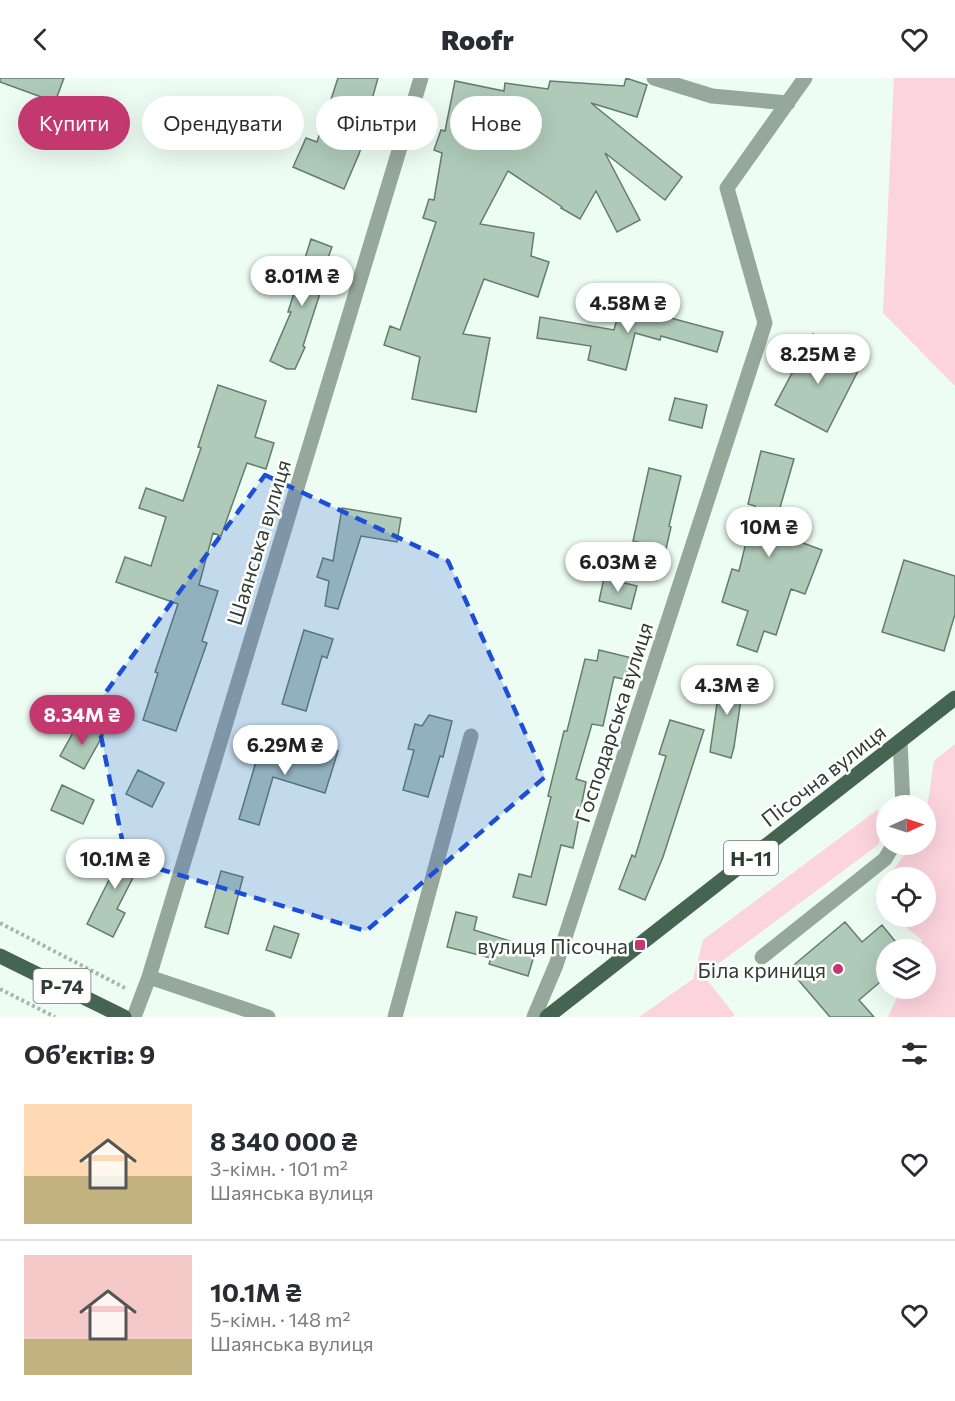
<!DOCTYPE html>
<html lang="uk">
<head>
<meta charset="utf-8">
<style>
	:root { --surface:#fff; --page:#f2f2f3; --text:#2b2b33; --muted:#7c7c81; --line:#e1e1e2; --accent:#c3386e }
	body { margin:0; font-family:Commissioner,sans-serif; background:var(--page); color:var(--text); height:100vh; display:flex; flex-direction:column; font-size:22px; white-space:nowrap }
	* { box-sizing:border-box; margin:0 }
	p { font-size:20px; color:var(--muted) }
	.icon { flex:none; width:33px; height:33px; fill:none; stroke:currentColor; stroke-width:2; stroke-linecap:round; stroke-linejoin:round }
	.map { position:relative; height:939px; overflow:hidden }
	.panel { display:flex; flex-direction:column; background:var(--surface); flex:1 }
	.panel>* { flex:none }
	.banner { position:absolute; left:18px; top:18px; width:600px; height:54px; display:flex; gap:12px }
	.needle { width:39px; rotate:87deg }
	.fabs { position:absolute; left:876px; top:717px; display:grid; gap:12px }
	.fabs a { display:grid; place-items:center; width:60px; height:60px; border-radius:50%; background:var(--surface); box-shadow:0 6px 24px #0002; font-size:30px }
	.price { position:absolute; translate:-50% -51px; padding:0 14px; border-radius:21px; background:#fff; color:#222; font-size:20px; line-height:39px; filter:drop-shadow(0 2px 3px #0008) }
	.price::after { content:''; position:absolute; left:50%; top:36px; width:18px; height:14px; margin-left:-9px; background:inherit; clip-path:polygon(0 0,100% 0,50% 100%) }
	.price.on { background:var(--accent); color:#fff }
	ul { padding:0; list-style:none }
	li { display:flex; align-items:center; gap:18px; height:150px; padding:0 24px }
	li+li { border-top:2px solid var(--line) }
	li span { display:grid; place-items:center; flex:none; width:168px; height:120px; border-radius:0px; color:#555 }
	li>.icon { margin-inline-start:auto }
	span .icon { width:72px; height:72px; fill:#fffc; stroke-width:1 }
	li b { font-size:26px }
	h2 { display:flex; justify-content:space-between; align-items:center; height:72px; padding:0 24px; font-size:26px }
	.tag { padding:0 21px; border-radius:27px; background:var(--surface); box-shadow:0 6px 24px #0002; font-size:21px; line-height:54px }
	.tag.on { background:var(--accent); color:#fff }
	header { display:flex; justify-content:space-between; align-items:center; height:78px; padding:0 24px; background:var(--surface); font-size:27px; font-weight:800 }
	.map>svg:first-child { display:block }
	.green { fill:#fcd4de }
	.building { fill:#afcab9; stroke:#647d6d; stroke-width:1.5 }
	.lines { fill:none; stroke-linecap:round; stroke-linejoin:round }
	.path { stroke:#a8b6ad; stroke-width:4; stroke-dasharray:3 3; stroke-linecap:butt }
	.minor { stroke:#96a89c; stroke-width:15 }
	.major { stroke:#456552; stroke-width:15 }
	.marked { fill:#1d4ed8; fill-opacity:0.2; stroke:#1d4ed8; stroke-width:4.5; stroke-dasharray:12 8; stroke-linejoin:round }
	.poi-dot { fill:#c3386e; stroke:#fff; stroke-width:2 }
	.labels { text-anchor:middle; dominant-baseline:central; stroke-width:5; stroke-linejoin:round; paint-order:stroke }
	.shield { fill:#fff; stroke:#6f7672; stroke-width:1.5 }
	.shield-label { font-size:20px; font-weight:bold; fill:#313c35 }
	.street-label { font-size:21px; fill:#313c35; stroke:#fff }
	.poi-label { font-size:21px; fill:#313c35; stroke:#fff; text-anchor:end }
</style>
</head>
<body>
<header><svg class="icon" aria-label="back" viewBox="0 0 24 24"><path d="M15 5l-7 7 7 7"/></svg>Roofr<svg class="icon" aria-label="heart" viewBox="0 0 24 24"><path d="M12 20l-8-8c-3-5 5-10 8-4 3-6 11-1 8 4z"/></svg></header>
<div class="map">
<svg width="955" height="939" viewBox="0 0 955 939">
	<rect width="100%" height="100%" fill="#edfdf3"/>
	<!-- green -->
	<path class="green" d="M894,0H955V308L883,235Z
		M955,666V939H888L901,911L926,910V872L918,871L922,862L893,839L926,838V800H887L912,767L926,766V736L934,683Z
		M877,732L886,738V744L878,767L703,897L735,937L732,939H639L693,901L703,862Z"/>
	<!-- building -->
	<path class="building" d="M0,0H64L55,24L0,4Z
		M338,0H378L367,39L371,40L359,76L344,111L293,89L306,60L317,64Z
		M626,0L647,7L637,39L591,25L682,99L665,122L605,75L640,142L617,154L596,113L580,141L561,130L562,129L508,93L480,146L534,155L531,178L549,184L538,219L484,201L463,256L490,260L476,334L412,321L420,279L384,267L390,248L400,252L436,144L423,140L429,121L434,122L442,75L434,72L441,52L445,53L455,3L504,13L505,5L548,11L550,3L624,8Z
		M311,161L332,169L321,199L325,200L303,268L305,269L295,291H287L270,283L291,234H288Z
		M622,223L668,235L667,239L723,254L717,274L661,258L660,262L635,255L626,292L588,282L591,268L537,260L540,239L614,252Z
		M813,256L858,293L827,354L775,327Z
		M218,307L266,323L255,359L274,365L266,391L247,385L221,458L213,455L199,507L218,513L202,563L207,565L176,653L143,642L158,595L155,594L178,526L116,504L125,479L151,488L166,439L139,430L146,410L183,423L201,370L198,369Z
		M675,320L707,327L702,350L669,342Z
		M761,373L794,381L773,454L822,472L805,516L791,511L776,557L764,553L757,574L737,567L748,533L722,524L732,491L739,493L755,428L748,426Z
		M649,390L681,398L669,448L671,449L666,471L633,463Z
		M342,430L401,440L397,464L361,458L338,531L325,528L329,503L317,499L323,480L333,483Z
		M904,482L955,498V536L944,573L882,554Z
		M604,500L637,508L631,531L599,523Z
		M304,552L333,561L327,580L322,578L306,633L282,626Z
		M599,572L632,580L627,602L614,599L603,648L592,646L576,701L586,704L573,770L561,767L546,827L513,819L519,796L531,799L551,719L548,718L564,653H567L585,581L597,583Z
		M721,598L744,601L734,669L731,680L710,674Z
		M429,637L452,643L443,679L440,678L428,719L403,712L414,672L408,671L415,646L422,648Z
		M670,642L704,652L663,779L645,822L619,811L632,777L635,779L666,678L659,676Z
		M79,644L103,657L84,691L60,678Z
		M261,667L313,682L318,667L338,673L325,715L273,699L259,747L239,741Z
		M138,692L164,705L152,729L126,716Z
		M62,707L94,722L83,746L51,732Z
		M118,765L144,778L117,831L125,835L113,859L87,846L114,792L107,789Z
		M221,793L243,799L228,856L205,849Z
		M456,834L477,839L474,852L536,871L528,898L489,886L491,880L447,869Z
		M845,844L862,864L882,847L899,868L894,872H886V899L859,922L874,939H830L789,891Z
		M274,848L299,856L291,880L266,872Z"/>
	<g class="lines">
		<!-- path -->
		<path class="path" d="M0,845L125,910
			M0,911L55,939"/>
		<!-- minor -->
		<path class="minor" d="M654,0L712,18L788,25
			M900,663L903,728
			M762,879L885,781L894,766
			M149,899L268,939
			M134,939L149,899L421,0
			M395,939L471,658
			M534,939L556,887L765,245L727,110L805,0"/>
		<!-- major -->
		<path class="major" d="M0,878L124,939
			M547,939L955,620"/>
	</g>
	<!-- marked area -->
	<path class="marked" d="M265,397L448,483L545,699L366,853L126,781L95,629Z"/>
	<!-- markers -->
	<g class="poi-dot">
		<rect x="634" y="861" width="12" height="12" rx="3"/>
		<circle cx="838" cy="891" r="6"/>
	</g>
	<g class="labels">
		<!-- shield labels -->
		<g class="shield">
			<rect x="724" y="763" width="54" height="34" rx="4.5"/>
			<rect x="33.5" y="891" width="57" height="34" rx="4.5"/>
		</g>
		<g class="shield-label">
			<text x="751" y="780">Н-11</text>
			<text x="62" y="908">Р-74</text>
		</g>
		<!-- street labels -->
		<g class="street-label">
			<text transform="translate(258 464) rotate(-73)">Шаянська вулиця</text>
			<text transform="translate(613 644) rotate(-72)">Господарська вулиця</text>
			<text transform="translate(823 697) rotate(-38)">Пісочна вулиця</text>
		</g>
		<!-- poi labels -->
		<g class="poi-label">
			<text x="628" y="867">вулиця Пісочна</text>
			<text x="826" y="891">Біла криниця</text>
		</g>
	</g>
</svg>
<div class="fabs">
<a><svg class="needle" viewBox="-14 -14 28 28"><path d="M0-13l5 13h-10z" fill="#e53935"/><path d="M0 13l5-13h-10z" fill="#7c7c81"/></svg></a>
<a><svg class="icon" aria-label="locate" viewBox="0 0 24 24"><circle cx="12" cy="12" r="6"/><path d="M12 2v4M12 18v4M2 12h4M18 12h4"/></svg></a>
<a><svg class="icon" aria-label="layers" viewBox="0 0 24 24"><path d="M12 4l9 5-9 5-9-5zM3 14l9 5 9-5"/></svg></a>
</div>
<b class="price" style="left:302px;top:229px">8.01M ₴</b>
<b class="price" style="left:628px;top:256px">4.58M ₴</b>
<b class="price" style="left:818px;top:307px">8.25M ₴</b>
<b class="price" style="left:769px;top:480px">10M ₴</b>
<b class="price" style="left:618px;top:515px">6.03M ₴</b>
<b class="price" style="left:727px;top:638px">4.3M ₴</b>
<b class="price on" style="left:82px;top:668px">8.34M ₴</b>
<b class="price" style="left:285px;top:698px">6.29M ₴</b>
<b class="price" style="left:115px;top:812px">10.1M ₴</b>
<div class="banner">
<a class="tag on">Купити</a>
<a class="tag">Орендувати</a>
<a class="tag">Фільтри</a>
<a class="tag">Нове</a>
</div>
</div>
<section class="panel">
<h2>Об’єктів: 9<svg class="icon" aria-label="filters" viewBox="0 0 24 24"><path d="M4 7h16M4 17h16"/><circle cx="9" cy="7" r="2"/><circle cx="15" cy="17" r="2"/></svg></h2>
<ul>
<li><span style="background:linear-gradient(#ffd9b3 60%,#c2b280 0)"><svg class="icon" aria-label="home" viewBox="0 0 24 24"><path d="M3 11l9-7 9 7M6 9v11h12V9"/></svg></span><div><b>8 340 000 ₴</b><p>3-кімн. · 101 m²</p><p>Шаянська вулиця</p></div><svg class="icon" aria-label="heart" viewBox="0 0 24 24"><path d="M12 20l-8-8c-3-5 5-10 8-4 3-6 11-1 8 4z"/></svg></li>
<li><span style="background:linear-gradient(#f6c9c9 70%,#c2b280 0)"><svg class="icon" aria-label="home" viewBox="0 0 24 24"><path d="M3 11l9-7 9 7M6 9v11h12V9"/></svg></span><div><b>10.1M ₴</b><p>5-кімн. · 148 m²</p><p>Шаянська вулиця</p></div><svg class="icon" aria-label="heart" viewBox="0 0 24 24"><path d="M12 20l-8-8c-3-5 5-10 8-4 3-6 11-1 8 4z"/></svg></li>
</ul>
</section>
</body>
</html>
